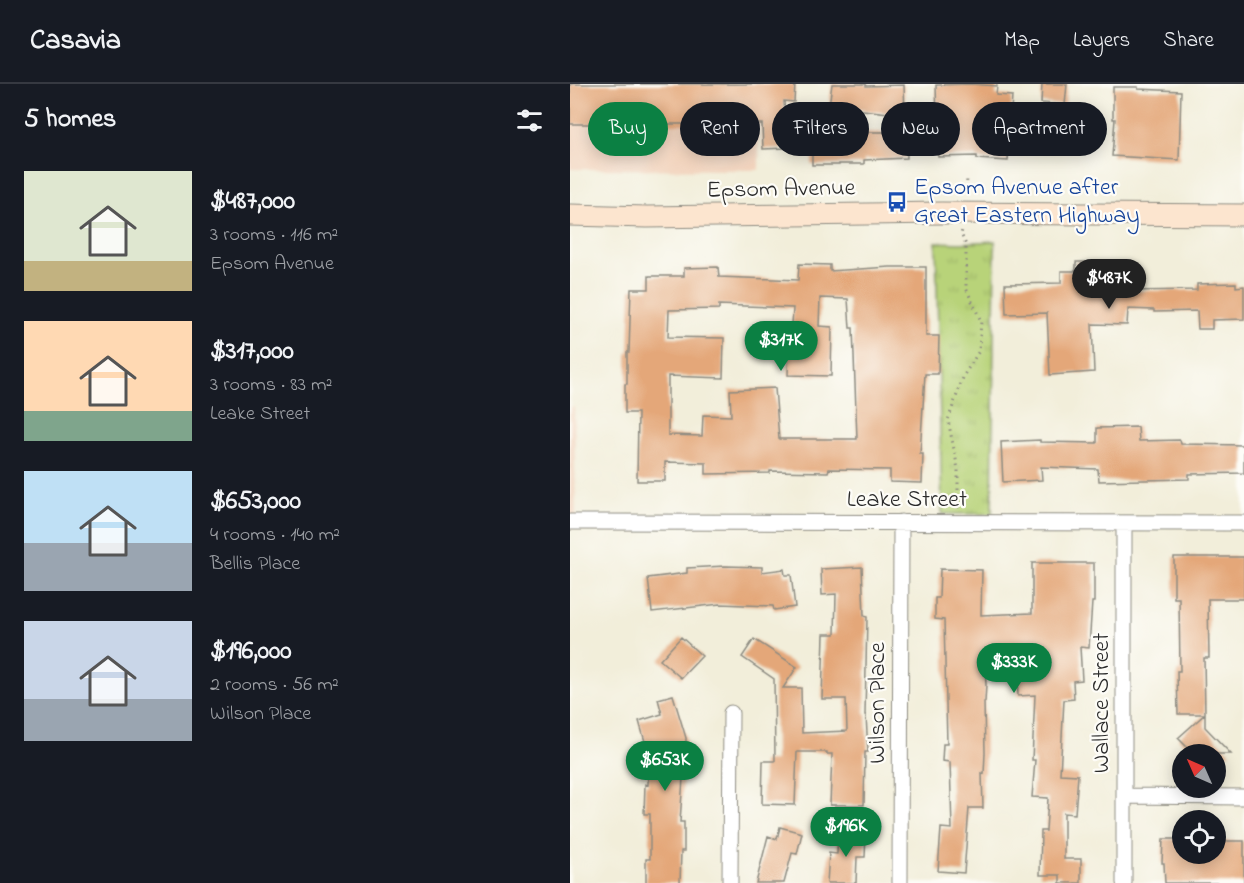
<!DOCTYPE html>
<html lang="en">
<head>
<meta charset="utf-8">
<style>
	:root { --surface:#171b24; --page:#242831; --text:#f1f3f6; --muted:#9ea1a6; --line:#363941; --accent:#0b8043 }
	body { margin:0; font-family:"Indie Flower",sans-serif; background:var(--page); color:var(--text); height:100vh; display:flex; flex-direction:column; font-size:22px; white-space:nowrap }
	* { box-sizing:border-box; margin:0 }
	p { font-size:20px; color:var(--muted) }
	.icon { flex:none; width:33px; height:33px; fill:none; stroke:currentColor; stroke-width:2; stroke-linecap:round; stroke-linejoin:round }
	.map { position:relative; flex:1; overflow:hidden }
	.sheet { display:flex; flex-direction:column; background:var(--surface); width:570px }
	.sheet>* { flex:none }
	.top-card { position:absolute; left:18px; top:18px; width:566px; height:54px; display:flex; gap:12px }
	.needle { width:39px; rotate:315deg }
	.fabs { position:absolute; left:602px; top:660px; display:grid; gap:12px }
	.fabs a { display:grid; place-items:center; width:54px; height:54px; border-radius:50%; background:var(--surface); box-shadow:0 3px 15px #0003; font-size:30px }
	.price { position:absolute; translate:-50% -51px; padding:0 14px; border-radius:21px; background:var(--accent); color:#fff; font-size:20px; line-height:39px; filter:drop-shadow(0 2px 3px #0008) }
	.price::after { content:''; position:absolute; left:50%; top:36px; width:18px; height:14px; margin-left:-9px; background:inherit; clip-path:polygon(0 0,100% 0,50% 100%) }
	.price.current { background:#222; color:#fff }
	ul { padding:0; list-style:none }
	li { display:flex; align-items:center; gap:18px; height:150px; padding:0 24px }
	li span { display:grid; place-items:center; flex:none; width:168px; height:120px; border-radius:0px; color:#555 }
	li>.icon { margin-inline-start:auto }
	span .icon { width:72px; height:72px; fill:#fffc; stroke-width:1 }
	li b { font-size:26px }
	h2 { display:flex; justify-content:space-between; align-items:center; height:72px; padding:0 24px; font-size:26px }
	.chip { padding:0 21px; border-radius:27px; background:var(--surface); box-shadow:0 3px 15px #0003; font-size:21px; line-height:54px }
	.chip.current { background:var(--accent); color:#fff }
	header { display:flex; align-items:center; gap:36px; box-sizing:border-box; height:84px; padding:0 30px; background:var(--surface); border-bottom:2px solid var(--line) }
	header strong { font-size:28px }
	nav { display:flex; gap:33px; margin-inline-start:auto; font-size:21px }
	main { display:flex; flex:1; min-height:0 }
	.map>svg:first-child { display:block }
	.built { fill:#f2d4be }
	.grass { fill:url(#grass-tufts); stroke:#727f52; stroke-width:1.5 }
	.building { fill:#e4a779; fill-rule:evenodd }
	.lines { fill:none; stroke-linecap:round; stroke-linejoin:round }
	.street-casing { stroke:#8e8c82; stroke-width:17 }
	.secondary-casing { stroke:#8e8c82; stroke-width:23 }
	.path { stroke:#8e8c82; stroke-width:3; stroke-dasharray:1.5 4.5; stroke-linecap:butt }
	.street { stroke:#fff; stroke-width:15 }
	.secondary { stroke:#fce5cf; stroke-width:21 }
	.labels { text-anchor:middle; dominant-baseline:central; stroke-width:4.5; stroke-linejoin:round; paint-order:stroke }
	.transit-label { font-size:24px; fill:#164399; stroke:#fdfcf7; text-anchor:start }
	.street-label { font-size:24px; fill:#2b2b2b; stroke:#fdfcf7 }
</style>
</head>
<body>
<header>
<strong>Casavia</strong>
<nav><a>Map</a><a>Layers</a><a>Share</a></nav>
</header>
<main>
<section class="sheet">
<h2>5 homes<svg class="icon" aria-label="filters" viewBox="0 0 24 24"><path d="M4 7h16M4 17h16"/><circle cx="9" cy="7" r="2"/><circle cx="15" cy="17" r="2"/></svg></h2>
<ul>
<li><span style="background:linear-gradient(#dfe7d0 75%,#c2b280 0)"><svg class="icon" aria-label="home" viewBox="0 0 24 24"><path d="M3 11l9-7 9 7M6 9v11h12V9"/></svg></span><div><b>$487,000</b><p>3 rooms · 116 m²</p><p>Epsom Avenue</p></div></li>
<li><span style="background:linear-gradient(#ffd9b3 75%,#7fa58c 0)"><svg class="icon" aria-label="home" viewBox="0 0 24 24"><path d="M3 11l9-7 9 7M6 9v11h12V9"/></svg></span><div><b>$317,000</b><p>3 rooms · 83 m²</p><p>Leake Street</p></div></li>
<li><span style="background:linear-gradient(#bfe0f5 60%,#9aa5b1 0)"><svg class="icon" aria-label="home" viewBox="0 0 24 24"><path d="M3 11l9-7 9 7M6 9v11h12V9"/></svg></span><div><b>$653,000</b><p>4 rooms · 140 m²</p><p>Bellis Place</p></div></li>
<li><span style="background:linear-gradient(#c9d6e8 65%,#9aa5b1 0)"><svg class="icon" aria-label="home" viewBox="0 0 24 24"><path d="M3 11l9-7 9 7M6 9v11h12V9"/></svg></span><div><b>$196,000</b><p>2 rooms · 56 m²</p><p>Wilson Place</p></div></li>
</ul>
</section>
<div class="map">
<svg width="674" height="799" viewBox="0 0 674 799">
	<defs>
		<pattern id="grass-tufts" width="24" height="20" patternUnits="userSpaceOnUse" patternTransform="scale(1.5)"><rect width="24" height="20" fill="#b8d379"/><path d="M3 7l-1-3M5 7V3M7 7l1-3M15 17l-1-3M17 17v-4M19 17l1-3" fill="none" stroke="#9eb569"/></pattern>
	</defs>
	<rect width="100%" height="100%" fill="#fdfcf7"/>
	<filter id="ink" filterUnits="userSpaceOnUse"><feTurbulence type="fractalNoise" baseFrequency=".0167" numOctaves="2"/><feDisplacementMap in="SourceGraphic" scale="12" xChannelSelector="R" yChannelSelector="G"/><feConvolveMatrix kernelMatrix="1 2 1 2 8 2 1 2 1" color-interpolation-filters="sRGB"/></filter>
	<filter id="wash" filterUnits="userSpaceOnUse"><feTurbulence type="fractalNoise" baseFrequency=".008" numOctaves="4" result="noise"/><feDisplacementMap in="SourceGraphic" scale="24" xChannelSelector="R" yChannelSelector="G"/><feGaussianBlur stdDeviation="1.35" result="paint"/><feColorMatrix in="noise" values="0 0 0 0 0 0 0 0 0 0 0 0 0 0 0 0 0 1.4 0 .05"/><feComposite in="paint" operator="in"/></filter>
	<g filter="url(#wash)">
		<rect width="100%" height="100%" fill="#f2eeda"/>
		<!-- built -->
		<path class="built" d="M0,0H188L189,86L0,85Z
			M0,323H4L6,435H0Z"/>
		<!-- grass -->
		<path class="grass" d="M425,157L422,430H372L366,158L390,159Z"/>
		<g id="blocks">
			<!-- building -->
			<path class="building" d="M0,0H225L224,18L214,17L217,64L193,65L192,40H0Z
				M262,0H296V2L334,1L335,31L259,22Z
				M401,0L427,2L426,11L442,12L438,77L407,75V72L368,73L366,1Z
				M472,0H497L495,21L471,19Z
				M543,3H568V5L611,7L609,76L542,72L545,35H543Z
				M242,48H336L337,74L294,76V80H269V81H242Z
				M506,178H521L522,197L557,198V207L627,206V200L666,199V203L674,202V235L642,236V245H628L627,227L584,228V226L558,225L557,241L522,240L524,288L480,291L477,229L436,230L435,200L491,199V187H506Z
				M229,180L260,181V187L320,183H356V252H369L368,290H355L350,370H353L352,399L320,398V386L259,385L258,388L200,387V389L136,390V379L95,378V397H67L68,329H55V300H57V268H59L61,205H79V192H114V184L148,183L149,193L228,196ZM250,214L278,215L280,244H283L287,355H209L205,304L160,306L161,332L133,331L132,352L98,351V292L153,294L154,254L98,253L99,226L149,225V221L223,224L221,259H219L218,291L261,292L262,243L249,242Z
				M568,343L569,357L610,356L611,360L674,361V389L619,390V395L529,397L528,385L471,383L472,396L433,398L431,358L470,356V358L527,359V344Z
				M604,473H674V515H638L639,574H634L635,630H608L607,587H610L609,514H604Z
				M462,479H524V518H522L519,564L510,563L512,596L503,597L504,615L494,616L490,690L508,691L505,730L494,729V775H511V799H490V791H470L471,747H476L478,714L462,713L465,676H462L465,611L448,612L446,566L414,568L416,601L415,618H414L415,669L414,690L412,689L413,724H399L394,789L368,787L371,744L382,745L380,678L372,677L373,660H377L374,536L365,535V514H369L370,485L412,486L411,531L462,529Z
				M155,482L192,483V488L214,485L215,491H221L225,523L204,526L203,522L150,520L82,528L78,494L117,489V484Z
				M292,483L294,532L297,533L295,631H296L298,668H295L294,721H260L262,670H257V668H227L225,721L192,720L193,677H205L204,595L172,573L184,555L227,583L213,604H231L232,649L277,647L276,615H252L254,550H265L266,510L252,511L251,485Z
				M111,553L132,572L111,594L90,576Z
				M103,611L116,654L115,694H113L110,738H114V767H111L110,799H76V775H80V730H74L75,700L78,701L79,671L69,637L92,630L88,615Z
				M635,630V643L661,670H624L608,654Z
				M210,743L232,749L227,770L222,769L214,799H186L198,752L207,755Z
				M268,749L296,750L295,773H287L286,799H257L259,769L267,770Z
				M593,755H612V770H645V757H674V799H595L594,779H592Z"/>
		</g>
	</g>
	<g filter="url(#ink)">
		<use href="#blocks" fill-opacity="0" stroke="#8e8c82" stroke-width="1.5"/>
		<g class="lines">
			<!-- street casing -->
			<g class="street-casing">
				<path id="street" d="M0,438L674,439
					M554,439V799
					M554,712L674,713
					M160,799L161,629
					M330,799L331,438"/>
			</g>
			<!-- secondary casing -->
			<g class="secondary-casing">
				<path id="secondary" d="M0,131L77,133L371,129L674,131"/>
			</g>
			<!-- path -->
			<path class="path" d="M396,110L397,94
				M388,424V385L378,336L394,291L409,267L411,237L396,204V161L391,150L392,146"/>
			<!-- street -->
			<use href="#street" class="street"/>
			<!-- secondary -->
			<use href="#secondary" class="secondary"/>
		</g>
	</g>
	<!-- icons -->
	<defs>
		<g id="bus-bare" transform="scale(1.62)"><path d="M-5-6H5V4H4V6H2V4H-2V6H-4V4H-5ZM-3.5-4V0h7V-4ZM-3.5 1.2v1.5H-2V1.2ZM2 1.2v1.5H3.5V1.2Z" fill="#1a4fb4" stroke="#fdfcf7" stroke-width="2.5" paint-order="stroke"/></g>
	</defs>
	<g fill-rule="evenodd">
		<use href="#bus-bare" x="327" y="118"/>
	</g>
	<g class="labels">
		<!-- transit labels -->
		<g class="transit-label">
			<text x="344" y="104">Epsom Avenue after<tspan x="344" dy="28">Great Eastern Highway</tspan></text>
		</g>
		<!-- street labels -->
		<g class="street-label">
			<text transform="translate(211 106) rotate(-1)">Epsom Avenue</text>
			<text x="337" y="416">Leake Street</text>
			<text transform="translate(308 619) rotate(-90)">Wilson Place</text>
			<text transform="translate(532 619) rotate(-90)">Wallace Street</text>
		</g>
	</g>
</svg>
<div class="fabs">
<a><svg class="needle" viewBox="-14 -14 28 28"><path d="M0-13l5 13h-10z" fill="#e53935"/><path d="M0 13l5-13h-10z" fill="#9ea1a6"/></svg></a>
<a><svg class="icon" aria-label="locate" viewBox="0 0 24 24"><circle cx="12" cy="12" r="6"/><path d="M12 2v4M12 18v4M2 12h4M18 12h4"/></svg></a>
</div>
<b class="price current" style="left:539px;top:226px">$487K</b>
<b class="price" style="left:211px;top:288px">$317K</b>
<b class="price" style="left:444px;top:610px">$333K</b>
<b class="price" style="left:95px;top:708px">$653K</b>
<b class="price" style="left:276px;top:774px">$196K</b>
<div class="top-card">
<a class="chip current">Buy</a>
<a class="chip">Rent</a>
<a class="chip">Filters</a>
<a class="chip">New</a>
<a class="chip">Apartment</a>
</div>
</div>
</main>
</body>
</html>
